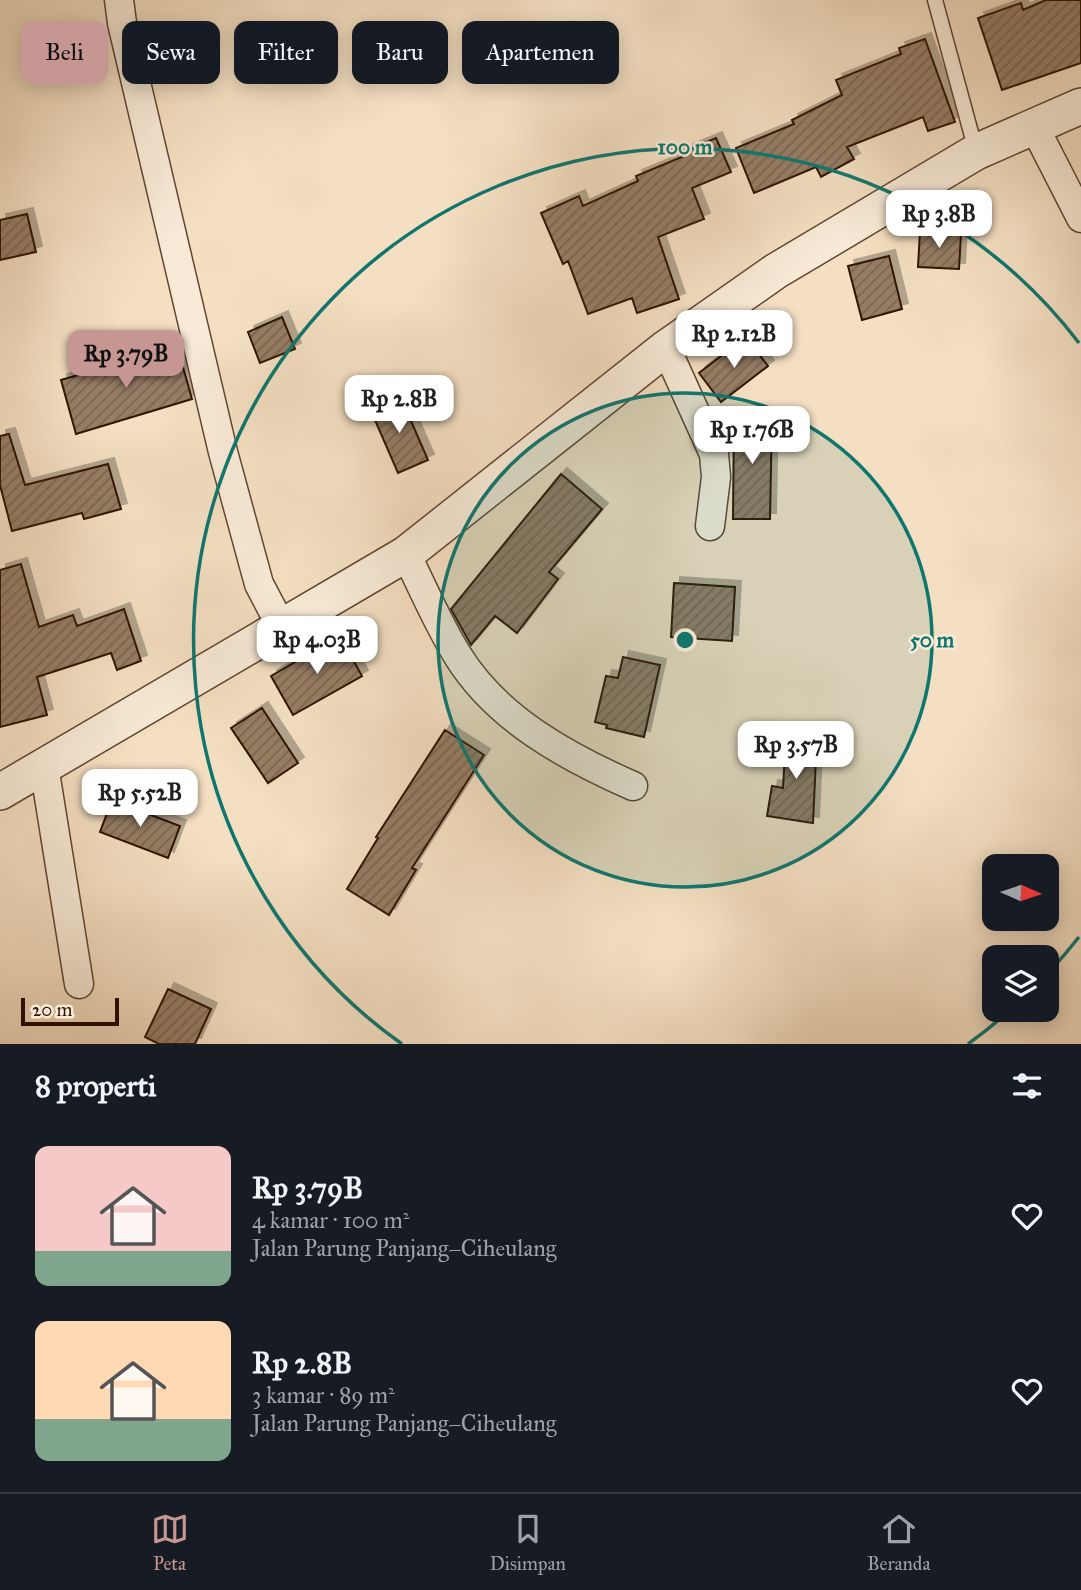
<!DOCTYPE html>
<html lang="id">
<head>
<meta charset="utf-8">
<style>
	:root { --surface:#171b24; --page:#20242c; --text:#f1f3f6; --muted:#9ea1a6; --line:#363941; --accent:#c59692 }
	body { margin:0; font-family:"IM FELL Great Primer",serif; background:var(--page); color:var(--text); height:100vh; display:flex; flex-direction:column; font-size:26px; white-space:nowrap }
	* { box-sizing:border-box; margin:0 }
	p { font-size:23px; color:var(--muted) }
	.icon { flex:none; width:38px; height:38px; fill:none; stroke:currentColor; stroke-width:2; stroke-linecap:round; stroke-linejoin:round }
	.map { position:relative; height:1044px; overflow:hidden }
	.panel { display:flex; flex-direction:column; background:var(--surface); flex:1 }
	.panel>* { flex:none }
	.hud { position:absolute; left:21px; top:21px; width:700px; height:63px; display:flex; gap:14px }
	.needle { width:46px; rotate:93deg }
	.tools { position:absolute; left:982px; top:854px; display:grid; gap:14px }
	.tools a { display:grid; place-items:center; width:77px; height:77px; border-radius:14px; background:var(--surface); box-shadow:0 4px 18px #0003; font-size:35px }
	.scale { position:absolute; left:21px; bottom:18px; width:98px; box-sizing:border-box; padding-left:7px; border:4px solid #2f1300; border-top:0; font-size:19px; line-height:24px; white-space:nowrap; color:#2f1300; -webkit-text-stroke:5px #f8ead7; paint-order:stroke }
	.price { position:absolute; translate:-50% -60px; padding:0 16px; border-radius:14px; background:#fff; color:#222; font-size:23px; line-height:46px; filter:drop-shadow(0 2px 4px #0008) }
	.price::after { content:''; position:absolute; left:50%; top:42px; width:21px; height:16px; margin-left:-10px; background:inherit; clip-path:polygon(0 0,100% 0,50% 100%) }
	.price.on { background:var(--accent); color:#111 }
	ul { padding:0; list-style:none }
	li { display:flex; align-items:center; gap:21px; height:175px; padding:0 35px }
	li span { display:grid; place-items:center; flex:none; width:196px; height:140px; border-radius:14px; color:#555 }
	li>.icon { margin-inline-start:auto }
	span .icon { width:84px; height:84px; fill:#fffc; stroke-width:1 }
	li b { font-size:30px }
	h2 { display:flex; justify-content:space-between; align-items:center; height:84px; padding:0 35px; font-size:30px }
	.pill { padding:0 24px; border-radius:14px; background:var(--surface); box-shadow:0 4px 18px #0003; font-size:24px; line-height:63px }
	.pill.on { background:var(--accent); color:#111 }
	.tab-bar { display:flex; justify-content:space-around; align-items:center; height:98px; border-top:2px solid var(--line); background:var(--surface); font-size:19px; color:var(--muted) }
	.tab-bar a { display:grid; justify-items:center; gap:4px }
	.tab-bar .on { color:var(--accent) }
	.map>svg:first-child { display:block }
	.building { fill:url(#building-hatch); stroke:#2f1300; stroke-width:2; filter:url(#shadow) }
	.lines { fill:none; stroke-linecap:round; stroke-linejoin:round }
	.service-casing { stroke:#604630; stroke-width:17 }
	.minor-casing { stroke:#604630; stroke-width:31 }
	.tertiary-casing { stroke:#604630; stroke-width:38 }
	.service { stroke:#f8ead7; stroke-width:14 }
	.minor { stroke:#f8ead7; stroke-width:28 }
	.tertiary { stroke:#f8ead7; stroke-width:35 }
	.ring { fill:none; stroke:#0f766e; stroke-width:3.5 }
	.centre { fill:#0f766e; stroke:#f8ead7; stroke-width:3.5 }
	.ring-label { font-size:21px; text-anchor:middle; font-weight:bold; fill:#0f766e; stroke:#f8ead7; stroke-width:5; stroke-linejoin:round; paint-order:stroke }
</style>
</head>
<body>
<div class="map">
<svg width="1081" height="1044" viewBox="0 0 1081 1044">
	<defs>
		<pattern id="building-hatch" width="6" height="6" patternUnits="userSpaceOnUse" patternTransform="scale(1.75)"><rect width="6" height="6" fill="#957d65"/><path d="M-1 1l2-2M0 6l6-6M5 7l2-2" fill="none" stroke="#7a6551"/></pattern>
		<filter id="shadow"><feDropShadow dx="6" dy="-6" stdDeviation="0" flood-color="#0004"/></filter>
	</defs>
	<rect width="100%" height="100%" fill="#f4dfc2"/>
	<filter id="stains"><feTurbulence type="fractalNoise" baseFrequency=".00286" numOctaves="4"/><feColorMatrix values="0 0 0 0 .2 0 0 0 0 .09 0 0 0 0 .02 0 0 0 .5 -.17"/></filter>
	<radialGradient id="worn" r=".72"><stop offset=".6" stop-color="#630" stop-opacity="0"/><stop offset="1" stop-color="#630" stop-opacity=".3"/></radialGradient>
	<!-- building -->
	<path class="building" d="M1046,0H1081V63L1002,90L978,18L1021,3L1023,10Z
		M925,39L955,122L928,131L923,117L847,147L854,159L821,177L816,167L754,193L736,148L794,124L792,120L842,95L836,80L901,54L899,48Z
		M716,138L731,172L692,188L704,219L658,237L679,299L637,313L632,298L588,314L568,261L563,264L541,213L579,196L583,206L638,181L636,176L689,154L687,150Z
		M27,214L36,252L0,260V220Z
		M920,231L961,234L959,269L918,267Z
		M889,256L902,309L862,320L848,266Z
		M282,317L295,349L260,363L248,332Z
		M746,337L768,366L721,402L699,373Z
		M177,346L192,399L76,434L61,380Z
		M401,398L428,460L398,473L371,411Z
		M734,413L772,414L770,519H733Z
		M9,434L25,485L108,464L121,509L84,519L82,513L12,531L0,485V436Z
		M561,474L602,509L549,572L558,579L517,633L495,616L471,645L451,609Z
		M21,564L39,627L73,615L77,626L124,609L141,661L117,670L111,653L37,677L47,715L0,727V570Z
		M674,583L735,587L732,641L671,637Z
		M340,636L362,676L293,715L271,676Z
		M623,657L660,665L644,737L606,728L607,725L595,722L606,676L618,678Z
		M262,708L298,763L268,783L231,728Z
		M445,730L484,755L412,868L416,870L389,915L347,889L378,838L376,837Z
		M786,734L817,736L813,823L767,816L772,786L783,788Z
		M112,800L180,826L168,858L100,832Z
		M168,989L211,1009L195,1044H159L145,1037Z"/>
	<g class="lines">
		<!-- service casing -->
		<g class="service-casing">
			<path id="service" d="M935,0L976,151"/>
		</g>
		<!-- minor casing -->
		<g class="minor-casing">
			<path id="minor" d="M119,0L122,23L223,452L259,584L282,628
				M1035,128L1081,218
				M666,348L714,454L716,477L710,526
				M406,554C423,588 438,624 458,656C497,719 567,757 633,786
				M44,766L79,984"/>
		</g>
		<!-- tertiary casing -->
		<g class="tertiary-casing">
			<path id="tertiary" d="M0,792L406,554L666,348L776,271L976,152L1081,106"/>
		</g>
		<!-- service -->
		<use href="#service" class="service"/>
		<!-- minor -->
		<use href="#minor" class="minor"/>
		<!-- tertiary -->
		<use href="#tertiary" class="tertiary"/>
	</g>
	<!-- distance rings -->
	<circle cx="685" cy="640" r="247" fill="#0f766e" fill-opacity=".12"/>
	<g class="ring">
		<circle cx="685" cy="640" r="247"/>
		<path d="M1079 937A493 493 0 0 1 1048 973M1008 1012A493 493 0 0 1 968 1044M402 1044A493 493 0 1 1 1079 343"/>
	</g>
	<circle cx="685" cy="640" r="10" class="centre"/>
	<g class="ring-label">
		<text x="685" y="154">100 m</text>
		<text x="932" y="647">50 m</text>
	</g>
	<rect width="100%" height="100%" filter="url(#stains)"/>
	<rect width="100%" height="100%" fill="url(#worn)"/>
</svg>
<div class="tools">
<a><svg class="needle" viewBox="-14 -14 28 28"><path d="M0-13l5 13h-10z" fill="#e53935"/><path d="M0 13l5-13h-10z" fill="#9ea1a6"/></svg></a>
<a><svg class="icon" aria-label="layers" viewBox="0 0 24 24"><path d="M12 4l9 5-9 5-9-5zM3 14l9 5 9-5"/></svg></a>
</div>
<div class="scale">20 m</div>
<b class="price" style="left:939px;top:250px">Rp 3.8B</b>
<b class="price" style="left:734px;top:370px">Rp 2.12B</b>
<b class="price on" style="left:126px;top:390px">Rp 3.79B</b>
<b class="price" style="left:399px;top:435px">Rp 2.8B</b>
<b class="price" style="left:752px;top:466px">Rp 1.76B</b>
<b class="price" style="left:317px;top:676px">Rp 4.03B</b>
<b class="price" style="left:796px;top:781px">Rp 3.57B</b>
<b class="price" style="left:140px;top:829px">Rp 5.52B</b>
<div class="hud">
<a class="pill on">Beli</a>
<a class="pill">Sewa</a>
<a class="pill">Filter</a>
<a class="pill">Baru</a>
<a class="pill">Apartemen</a>
</div>
</div>
<section class="panel">
<h2>8 properti<svg class="icon" aria-label="filters" viewBox="0 0 24 24"><path d="M4 7h16M4 17h16"/><circle cx="9" cy="7" r="2"/><circle cx="15" cy="17" r="2"/></svg></h2>
<ul>
<li><span style="background:linear-gradient(#f6c9c9 75%,#7fa58c 0)"><svg class="icon" aria-label="home" viewBox="0 0 24 24"><path d="M3 11l9-7 9 7M6 9v11h12V9"/></svg></span><div><b>Rp 3.79B</b><p>4 kamar · 100 m²</p><p>Jalan Parung Panjang–Ciheulang</p></div><svg class="icon" aria-label="heart" viewBox="0 0 24 24"><path d="M12 20l-8-8c-3-5 5-10 8-4 3-6 11-1 8 4z"/></svg></li>
<li><span style="background:linear-gradient(#ffd9b3 70%,#7fa58c 0)"><svg class="icon" aria-label="home" viewBox="0 0 24 24"><path d="M3 11l9-7 9 7M6 9v11h12V9"/></svg></span><div><b>Rp 2.8B</b><p>3 kamar · 89 m²</p><p>Jalan Parung Panjang–Ciheulang</p></div><svg class="icon" aria-label="heart" viewBox="0 0 24 24"><path d="M12 20l-8-8c-3-5 5-10 8-4 3-6 11-1 8 4z"/></svg></li>
</ul>
</section>
<nav class="tab-bar">
<a class="on"><svg class="icon" aria-label="map" viewBox="0 0 24 24"><path d="M3 6l6-2 6 2 6-2v14l-6 2-6-2-6 2zM9 4v14M15 6v14"/></svg>Peta</a>
<a><svg class="icon" aria-label="saved" viewBox="0 0 24 24"><path d="M7 4h10v16l-5-4-5 4z"/></svg>Disimpan</a>
<a><svg class="icon" aria-label="home" viewBox="0 0 24 24"><path d="M3 11l9-7 9 7M6 9v11h12V9"/></svg>Beranda</a>
</nav>
</body>
</html>
